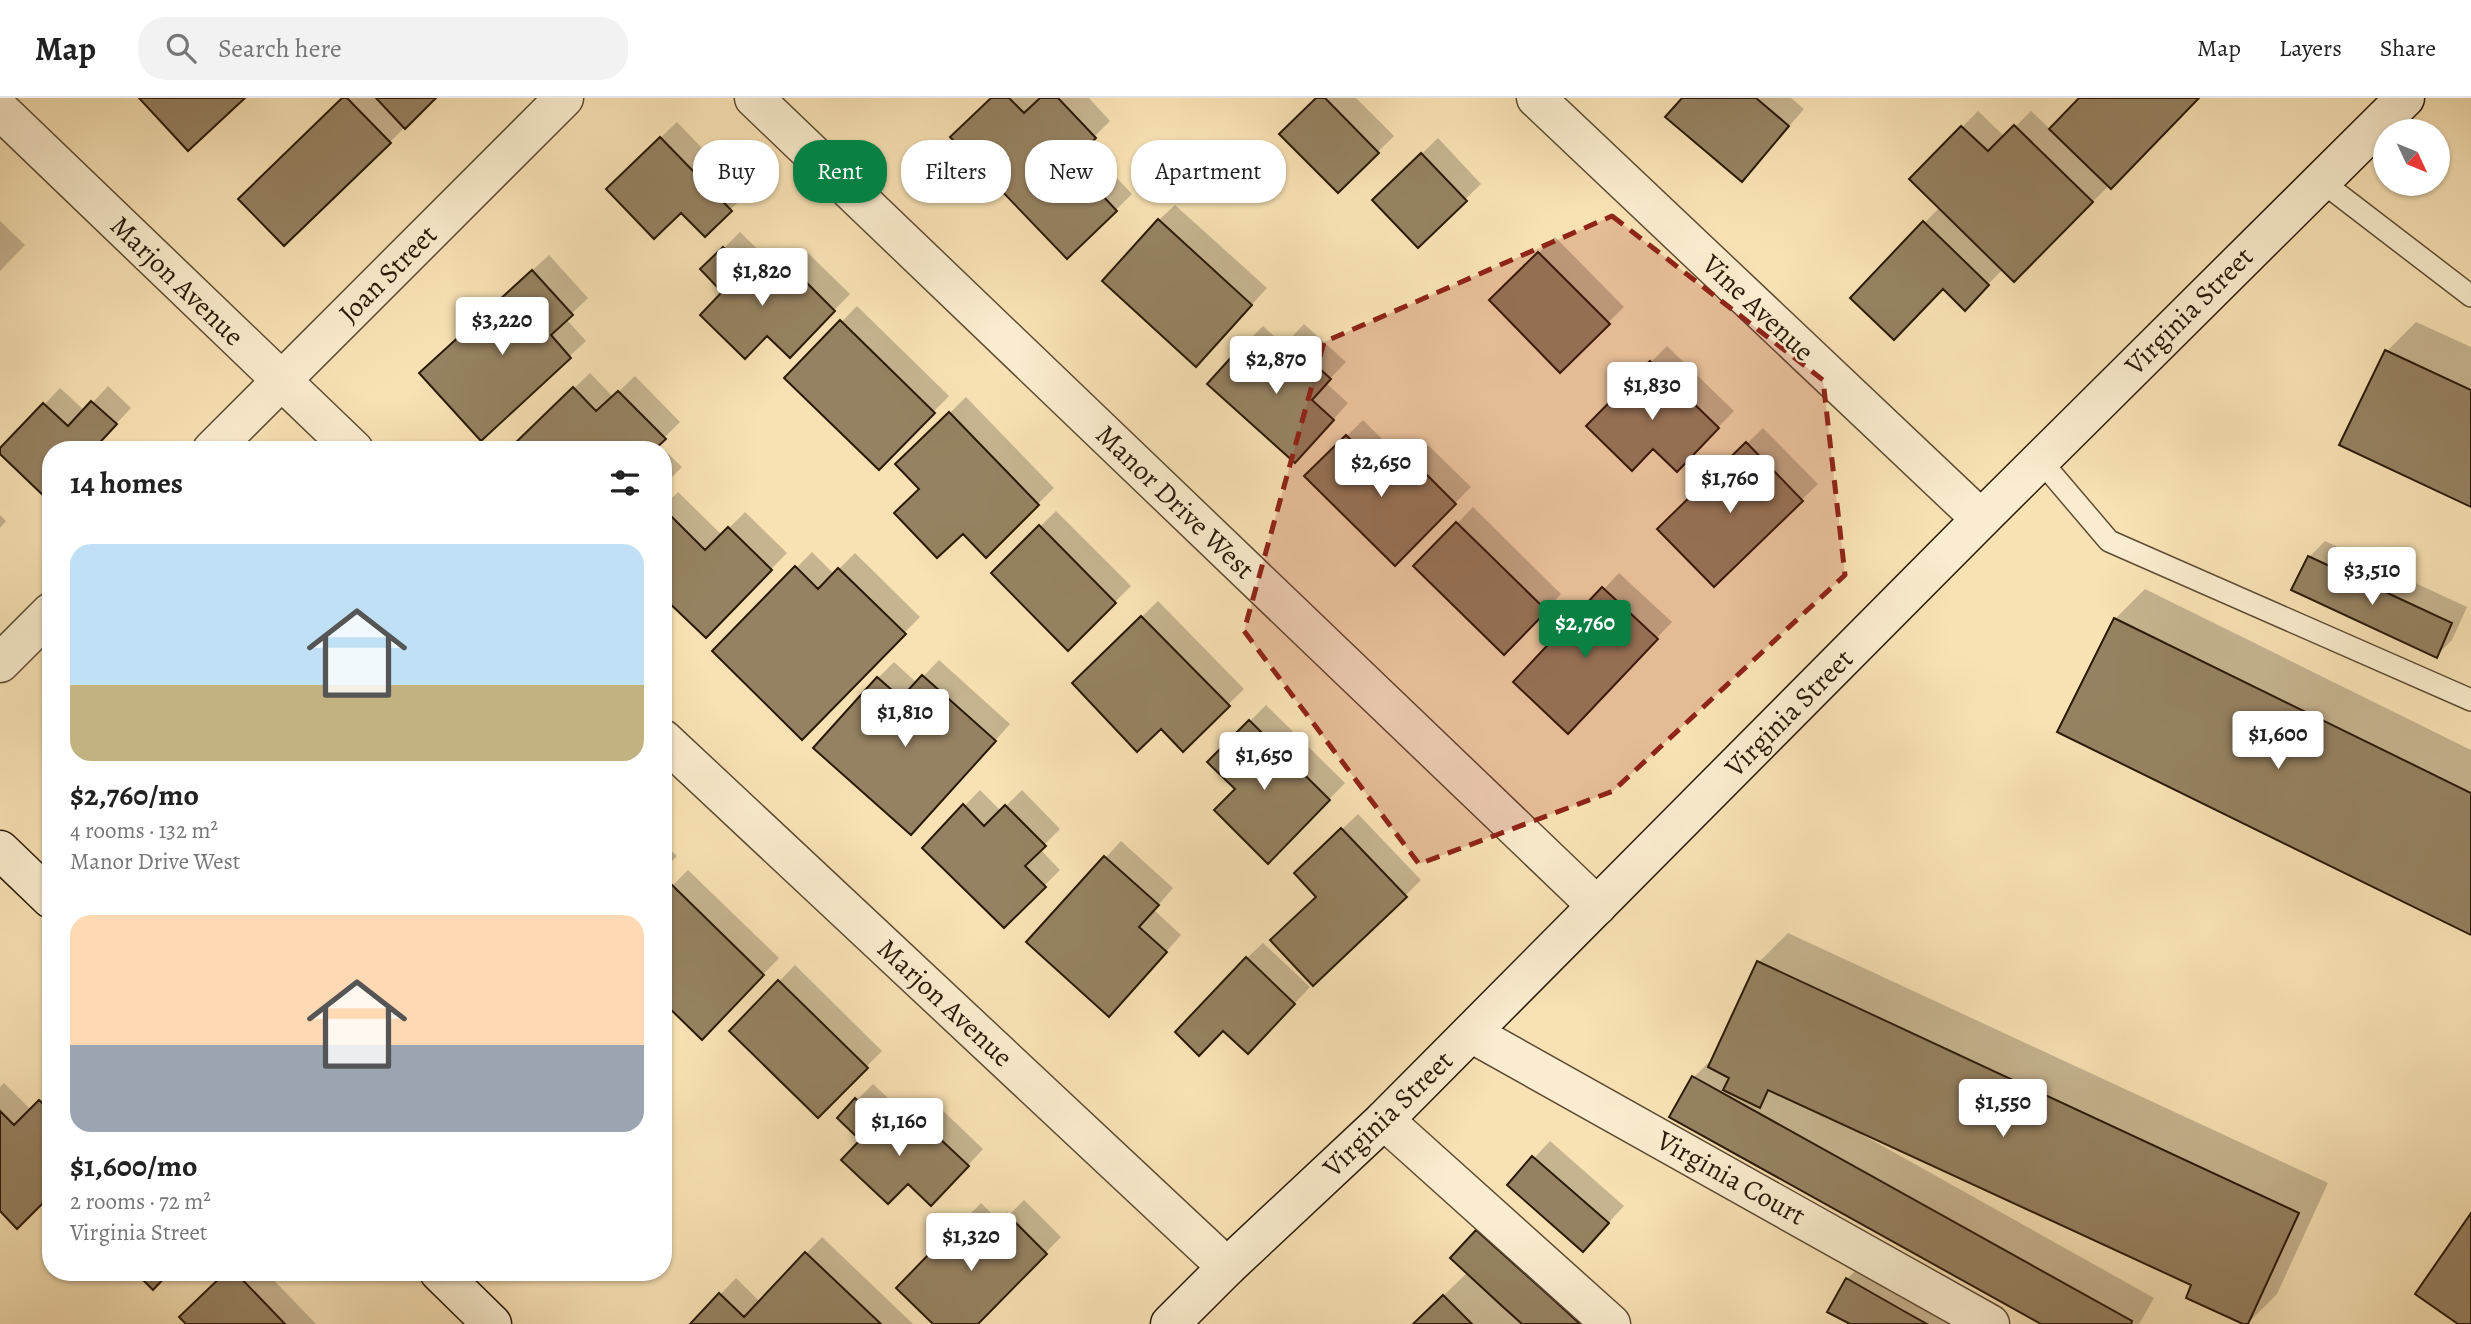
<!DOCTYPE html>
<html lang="en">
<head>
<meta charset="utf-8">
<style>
	:root { --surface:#fff; --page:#f2f2f2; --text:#222; --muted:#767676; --line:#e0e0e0; --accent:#0b8043 }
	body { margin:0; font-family:Alegreya,serif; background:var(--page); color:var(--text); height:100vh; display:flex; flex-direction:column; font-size:26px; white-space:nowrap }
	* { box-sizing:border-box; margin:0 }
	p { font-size:23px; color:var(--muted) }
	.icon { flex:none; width:38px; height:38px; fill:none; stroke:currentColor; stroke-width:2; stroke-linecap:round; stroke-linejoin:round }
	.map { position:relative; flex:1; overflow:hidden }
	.side { position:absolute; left:42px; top:343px; width:630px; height:840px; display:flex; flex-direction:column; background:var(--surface); border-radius:28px; box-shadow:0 2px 5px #0004 }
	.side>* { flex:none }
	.hud { position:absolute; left:693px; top:42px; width:665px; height:63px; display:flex; gap:14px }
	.needle { width:46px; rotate:134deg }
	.controls { position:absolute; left:2373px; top:21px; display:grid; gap:14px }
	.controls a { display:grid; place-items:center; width:77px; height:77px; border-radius:50%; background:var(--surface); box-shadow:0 2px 5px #0004; font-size:35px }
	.price { position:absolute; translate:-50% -60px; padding:0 16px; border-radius:7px; background:#fff; color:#222; font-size:23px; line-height:46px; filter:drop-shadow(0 2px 4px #0008) }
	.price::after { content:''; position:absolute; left:50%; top:42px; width:21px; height:16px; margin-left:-10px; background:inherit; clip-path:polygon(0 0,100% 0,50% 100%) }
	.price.current { background:var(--accent); color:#fff }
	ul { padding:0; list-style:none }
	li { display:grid; align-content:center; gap:14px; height:371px; padding:0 28px }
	li span { display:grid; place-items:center; height:217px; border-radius:21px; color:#555 }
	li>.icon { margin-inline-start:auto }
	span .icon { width:126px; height:126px; fill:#fffc; stroke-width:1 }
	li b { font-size:30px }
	h2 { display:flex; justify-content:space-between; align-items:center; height:84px; padding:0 28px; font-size:30px }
	.pill { padding:0 24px; border-radius:28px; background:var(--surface); box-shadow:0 2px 5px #0004; font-size:24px; line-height:63px }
	.pill.current { background:var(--accent); color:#fff }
	header { display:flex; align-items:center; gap:42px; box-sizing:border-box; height:98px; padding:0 35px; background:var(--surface); border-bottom:2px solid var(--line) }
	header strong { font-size:33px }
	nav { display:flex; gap:38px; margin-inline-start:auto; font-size:24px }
	.search { width:490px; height:63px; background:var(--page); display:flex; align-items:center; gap:18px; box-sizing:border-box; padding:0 24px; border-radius:28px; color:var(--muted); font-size:26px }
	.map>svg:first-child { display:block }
	.shadow { fill:#0003 }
	.building { fill:#968262; stroke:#2b1a09; stroke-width:2 }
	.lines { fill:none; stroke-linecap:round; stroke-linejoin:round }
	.lane-casing { stroke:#5e4c34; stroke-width:24 }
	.street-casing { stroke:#5e4c34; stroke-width:41 }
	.secondary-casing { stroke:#2b1a09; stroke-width:41 }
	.lane { stroke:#faecce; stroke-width:21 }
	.street { stroke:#faecce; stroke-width:38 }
	.secondary { stroke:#faecce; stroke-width:38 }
	.marked { fill:#8f2418; fill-opacity:0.2; stroke:#8f2418; stroke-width:5; stroke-dasharray:14 9; stroke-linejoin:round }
	.labels { text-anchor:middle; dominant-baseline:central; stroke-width:5; stroke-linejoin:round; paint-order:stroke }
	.street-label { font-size:28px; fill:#2b1a09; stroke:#faecce }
</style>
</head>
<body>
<header>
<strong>Map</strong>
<div class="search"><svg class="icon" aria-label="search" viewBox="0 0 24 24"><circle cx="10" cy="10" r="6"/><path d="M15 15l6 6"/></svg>Search here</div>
<nav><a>Map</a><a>Layers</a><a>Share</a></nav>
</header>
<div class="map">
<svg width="2471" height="1226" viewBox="0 0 2471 1226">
	<rect width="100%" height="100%" fill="#f8e2b4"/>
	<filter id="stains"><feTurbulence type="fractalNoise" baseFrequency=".00286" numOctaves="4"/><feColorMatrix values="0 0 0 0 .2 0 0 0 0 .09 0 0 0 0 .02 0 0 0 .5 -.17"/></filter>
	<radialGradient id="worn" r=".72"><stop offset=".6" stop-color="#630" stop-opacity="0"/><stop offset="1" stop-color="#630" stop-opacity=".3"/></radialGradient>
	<!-- shadow -->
	<path class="shadow" d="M344,0H434L390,44Z
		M993,0H1089L1110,23L1086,47L1132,96L1068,159Z
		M1318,0H1356L1394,38L1338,93Z
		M1684,0H1791L1804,11L1742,82Z
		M2082,0H2197L2014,182L2003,171L1965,210L1943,189L1852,200L1940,109L1911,81L1978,13L2005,39L2031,13L2051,32Z
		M677,24L746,96L705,137L681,112L624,75Z
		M1438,40L1481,86L1418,147L1390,86Z
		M1175,107L1267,190L1212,250L1159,122Z
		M0,123L25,147L0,173Z
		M740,134L785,178L808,155L850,196L790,258L703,171Z
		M1555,139L1624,209L1560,272L1491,202Z
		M549,157L588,200L566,221L586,243L481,340L437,260Z
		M857,208L949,298L879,369L787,280Z
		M2416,224L2471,249V407L2386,254Z
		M1304,226L1346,264L1326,285L1348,305L1311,347L1247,244L1263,228L1284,247Z
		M1667,248L1734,313L1677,371L1653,349L1588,328Z
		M590,275L613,299L635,278L680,324L658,346L682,369L663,388V352H510Z
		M108,288L131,310L92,352L0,354L60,290L85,313Z
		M966,299L1054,390L986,457L898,366Z
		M1363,322L1408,367L1428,347L1471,389L1395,465L1307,378Z
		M1763,330L1818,386L1714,487L1659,431Z
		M678,394L722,437L745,414L787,455L706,538L663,497V409Z
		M1473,409L1561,496L1504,554L1416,468Z
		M1056,413L1131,488L1068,551L993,475Z
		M0,417L6,423L0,430Z
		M2325,443L2467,509L2452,542L2436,558L2309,459Z
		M812,454L834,476L855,455L920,519L802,639L714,553Z
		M1619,475L1672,524L1583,618L1604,491Z
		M2145,491L2471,652V835L2115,521Z
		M1158,503L1244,591L1183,651L1161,628L1090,569Z
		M939,562L1010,626L927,719L878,580L894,564L917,585Z
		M1266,607L1345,685L1268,763L1238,691L1210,664Z
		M980,692L1001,713L1022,692L1060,731L1040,751L1060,772L1004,828L924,749Z
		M1358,716L1421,782L1405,798L1318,799L1312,760Z
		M1121,743L1173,790L1154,812L1181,837L1125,900L1029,844Z
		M663,745L677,758L663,772Z
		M688,772L779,860L702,939L663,797Z
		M1788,835L2328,1085L2277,1196L2247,1226L2194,1186L1862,1034L1861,1036L2154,1200L2139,1226H2045L1694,979L1715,958L1759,864Z
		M1263,845L1310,889L1264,938L1224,931L1247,860Z
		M795,867L882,953L818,1017L731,933Z
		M4,985L31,1012L51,992V1095L0,1111V989Z
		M873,986L919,1029L939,1009L983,1051L947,1090L863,1042L839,1020Z
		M1550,1043L1624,1108L1583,1152L1509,1087Z
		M1024,1102L1061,1139L976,1226H935L898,1190L981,1105L1001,1125Z
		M1493,1117L1596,1210L1581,1226H1414L1468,1174L1453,1160Z
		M822,1139L913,1226H692L736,1180L760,1204Z
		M1863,1165L1972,1226H1854L1847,1181Z
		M228,1174H266L316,1226H189Z"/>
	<!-- building -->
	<path class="building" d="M139,0H245L188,53Z
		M342,0H347L391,45L284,148L238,101Z
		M376,0H436L405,31Z
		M991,0H1009L1024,15L1040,0H1058L1096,40L1071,64L1117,113L1067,161L950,39Z
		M1316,0H1325L1379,55L1338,95L1279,36Z
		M1682,0H1756L1789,28L1742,84L1665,19Z
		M2079,0H2199L2111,91L2049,31Z
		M2014,27L2093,104L2014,184L1909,81L1961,28L1988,53Z
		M660,39L732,113L705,139L681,115L654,141L606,91Z
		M1421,55L1467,103L1418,150L1372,102Z
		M1158,121L1252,207L1196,269L1102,183Z
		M1923,123L1989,187L1965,213L1943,191L1894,242L1850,200Z
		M723,149L768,193L791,169L835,213L790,260L767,238L745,261L700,217L722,194L700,171Z
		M1538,154L1610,226L1560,275L1489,202Z
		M532,172L573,217L551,237L571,260L481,343L419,275Z
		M840,222L935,315L879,372L784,280Z
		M1287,241L1331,281L1312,302L1334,322L1295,365L1207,286L1246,243L1268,262Z
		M2385,252L2471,292V409L2339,347Z
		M1650,263L1719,330L1677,374L1653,351L1632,373L1586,328Z
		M573,289L596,313L618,293L666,341L654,352H508Z
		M91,303L117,326L93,352H51V397L47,401L0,356V350L43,305L68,328Z
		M949,314L1039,407L986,460L963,436L937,460L894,415L919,391L895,366Z
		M1346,337L1391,382L1411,361L1456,406L1395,468L1304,378Z
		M1746,344L1803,403L1714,489L1657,431Z
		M663,410L705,452L728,429L772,472L706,540L663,499Z
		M1456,424L1547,513L1504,557L1413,468Z
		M1039,427L1116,505L1068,553L991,475Z
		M2308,458L2452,525L2437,560L2291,492Z
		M795,468L818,491L838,470L906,536L802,642L712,553Z
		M1602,489L1658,541L1568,636L1513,584Z
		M1141,518L1230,608L1183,654L1161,631L1137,654L1072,585Z
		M2114,520L2471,695V837L2057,634Z
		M922,577L996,643L911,737L813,650L877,579L901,600Z
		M1249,622L1330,702L1268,766L1214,712L1235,691L1207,664Z
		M963,706L984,728L1005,707L1046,748L1025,768L1046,789L1004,830L922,750Z
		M1341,730L1407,799L1313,888L1270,842L1316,799L1294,775Z
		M1104,758L1159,807L1139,829L1167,854L1109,919L1026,844Z
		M671,786L764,877L702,942L663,904V794Z
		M1246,859L1295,906L1248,956L1223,933L1199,958L1175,934Z
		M1757,863L2299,1115L2248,1226H2243L2186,1200L2191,1187L1768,992L1760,1010L1723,992L1729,980L1708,969Z
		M778,882L868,970L818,1020L729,933Z
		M1692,978L2132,1223L2131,1226H2041L1669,1019Z
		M855,1000L902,1044L922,1024L969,1068L931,1108L908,1086L888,1106L841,1062L860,1042L837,1020Z
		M39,1002L51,1013V1097L17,1131L0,1113V1013L14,1027Z
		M1532,1058L1609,1125L1583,1154L1507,1087Z
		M2471,1115V1226H2458L2415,1196Z
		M1007,1116L1047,1156L978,1226H933L896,1190L964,1120L984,1140Z
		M1476,1132L1555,1203L1580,1226H1522L1502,1208L1450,1160Z
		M805,1154L881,1226H690L719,1195L744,1219Z
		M135,1174H170L153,1192Z
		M226,1174H235L285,1226H186L179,1219Z
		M1846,1180L1902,1212L1927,1226H1850L1827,1214Z
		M1443,1197L1472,1226H1413Z"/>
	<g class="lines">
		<!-- lane casing -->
		<g class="lane-casing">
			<path id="lane" d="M2321,83L2471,198
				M2040,362L2109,443L2471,602"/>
		</g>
		<!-- street casing -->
		<g class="street-casing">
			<path id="street" d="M754,0L1597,808
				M1536,0L1981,421
				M0,12L354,352
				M212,352L564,0
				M0,565L51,514
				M663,641L1227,1169
				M1471,935L1990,1226
				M1384,1022L1611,1226"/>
		</g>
		<!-- secondary casing -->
		<g class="secondary-casing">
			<path id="secondary" d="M0,752L51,801
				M439,1174L492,1226
				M1170,1226L1227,1169L1384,1022L1981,421L2405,0"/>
		</g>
		<!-- lane -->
		<use href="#lane" class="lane"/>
		<!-- street -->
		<use href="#street" class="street"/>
		<!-- secondary -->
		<use href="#secondary" class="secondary"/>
	</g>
	<!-- marked area -->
	<path class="marked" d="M1612,118L1823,282L1845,477L1613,693L1419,766L1244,533L1324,244Z"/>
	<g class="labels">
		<!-- street labels -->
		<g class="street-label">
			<text transform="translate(388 176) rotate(-45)">Joan Street</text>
			<text transform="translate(177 183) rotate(44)">Marjon Avenue</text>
			<text transform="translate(1758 210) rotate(43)">Vine Avenue</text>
			<text transform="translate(2189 213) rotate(-45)">Virginia Street</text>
			<text transform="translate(1175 404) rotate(44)">Manor Drive West</text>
			<text transform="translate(1789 615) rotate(-45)">Virginia Street</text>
			<text transform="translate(945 905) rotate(43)">Marjon Avenue</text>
			<text transform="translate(1388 1016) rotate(-44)">Virginia Street</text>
			<text transform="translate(1731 1080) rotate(29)">Virginia Court</text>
		</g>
	</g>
	<rect width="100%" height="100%" filter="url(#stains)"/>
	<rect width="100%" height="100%" fill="url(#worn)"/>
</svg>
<div class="controls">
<a><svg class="needle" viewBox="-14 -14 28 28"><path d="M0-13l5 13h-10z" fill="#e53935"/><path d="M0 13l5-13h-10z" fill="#767676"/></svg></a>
</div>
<b class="price" style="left:762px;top:210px">$1,820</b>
<b class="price" style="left:502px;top:259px">$3,220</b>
<b class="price" style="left:1276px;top:298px">$2,870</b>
<b class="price" style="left:1652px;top:324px">$1,830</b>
<b class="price" style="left:1381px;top:401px">$2,650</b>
<b class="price" style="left:1730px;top:417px">$1,760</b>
<b class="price" style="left:2372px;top:509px">$3,510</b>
<b class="price current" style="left:1585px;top:562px">$2,760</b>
<b class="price" style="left:905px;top:651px">$1,810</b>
<b class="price" style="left:2278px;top:673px">$1,600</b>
<b class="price" style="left:1264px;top:694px">$1,650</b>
<b class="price" style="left:2003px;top:1041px">$1,550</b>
<b class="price" style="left:899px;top:1060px">$1,160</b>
<b class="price" style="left:971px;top:1175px">$1,320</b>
<div class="hud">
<a class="pill">Buy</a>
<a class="pill current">Rent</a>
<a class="pill">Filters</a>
<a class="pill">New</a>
<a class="pill">Apartment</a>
</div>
<section class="side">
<h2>14 homes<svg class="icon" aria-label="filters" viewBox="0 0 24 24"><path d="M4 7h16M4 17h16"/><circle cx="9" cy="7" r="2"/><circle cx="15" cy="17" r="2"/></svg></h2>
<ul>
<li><span style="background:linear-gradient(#bfe0f5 65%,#c2b280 0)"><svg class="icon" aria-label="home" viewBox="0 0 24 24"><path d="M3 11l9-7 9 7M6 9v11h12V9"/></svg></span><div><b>$2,760/mo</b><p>4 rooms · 132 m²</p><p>Manor Drive West</p></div></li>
<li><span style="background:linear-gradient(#ffd9b3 60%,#9aa5b1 0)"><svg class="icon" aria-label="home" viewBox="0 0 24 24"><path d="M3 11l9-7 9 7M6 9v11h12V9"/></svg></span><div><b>$1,600/mo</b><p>2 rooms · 72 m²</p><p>Virginia Street</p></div></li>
</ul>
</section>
</div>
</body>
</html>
